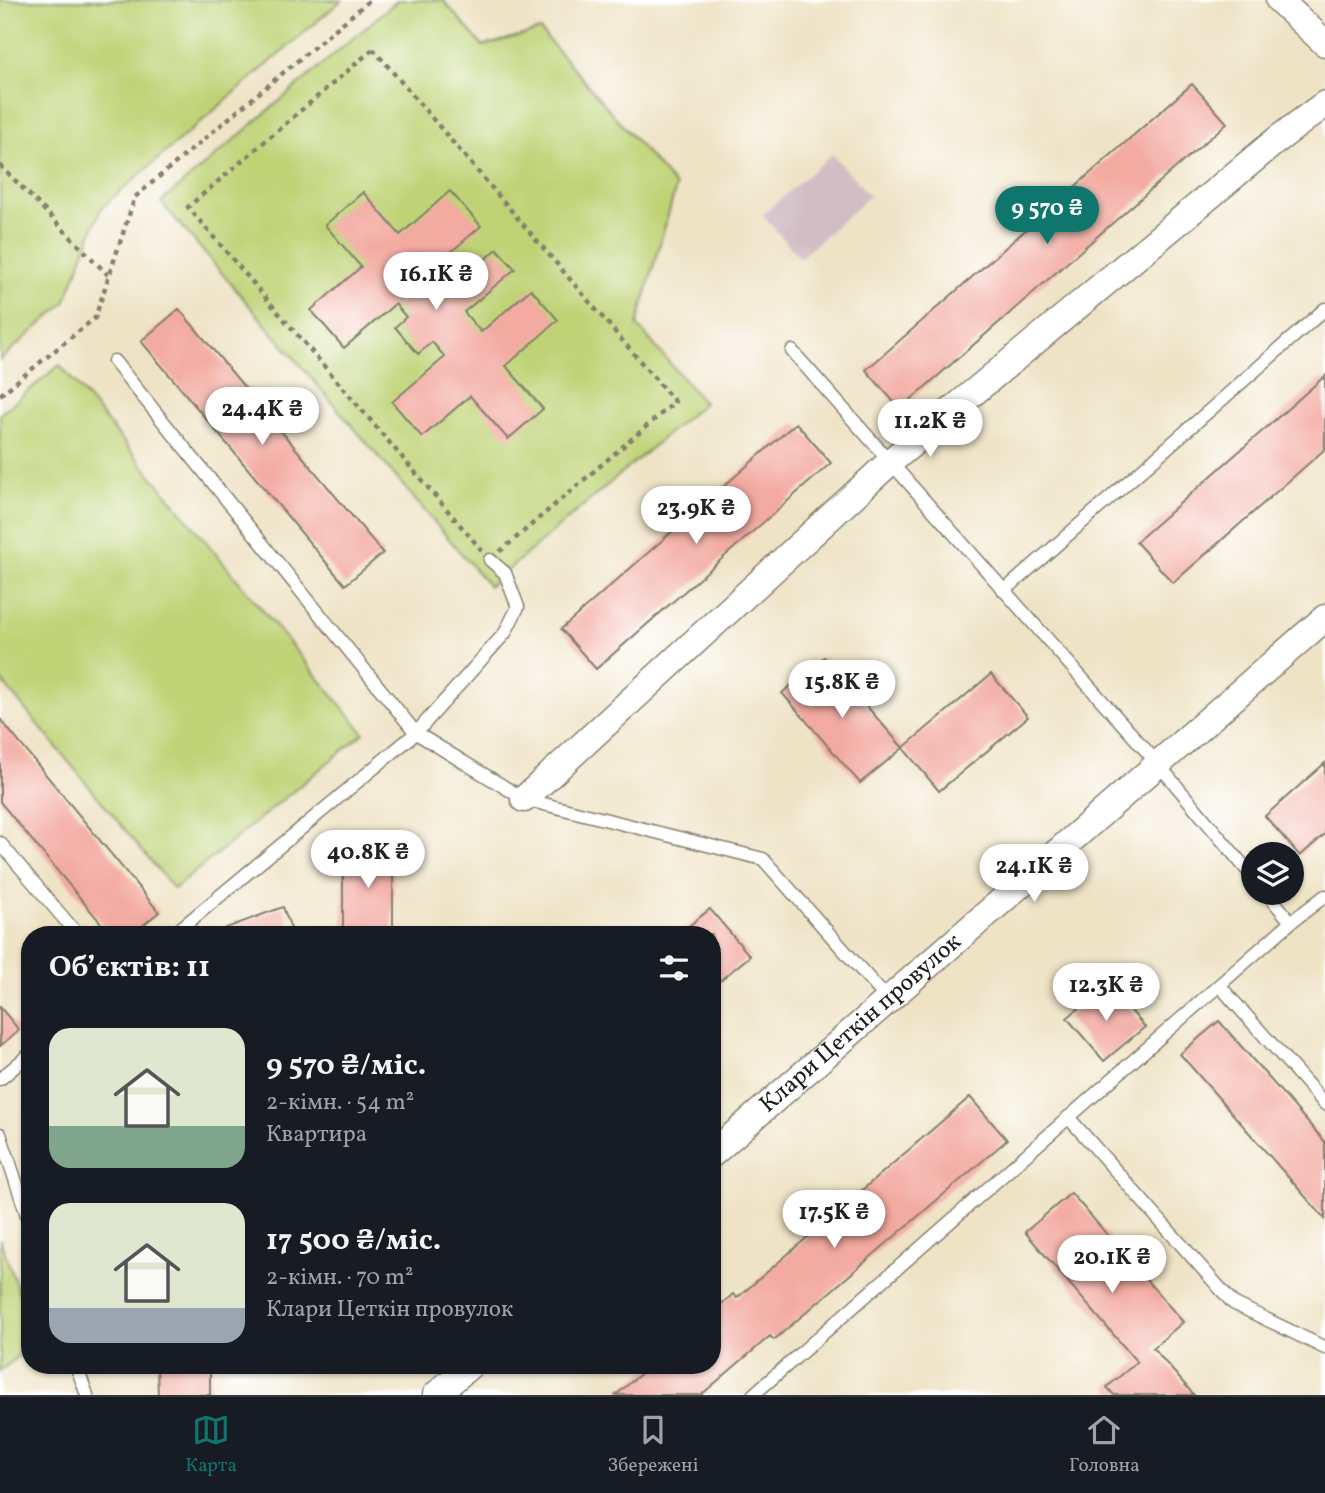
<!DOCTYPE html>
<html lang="uk">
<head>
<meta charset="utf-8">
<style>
	:root { --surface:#171b24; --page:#242831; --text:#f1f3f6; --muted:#9ea1a6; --line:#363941; --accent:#0f766e }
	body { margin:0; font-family:Vollkorn,serif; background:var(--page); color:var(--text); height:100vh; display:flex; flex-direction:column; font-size:26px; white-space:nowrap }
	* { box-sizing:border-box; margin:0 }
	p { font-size:23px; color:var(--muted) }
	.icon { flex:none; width:38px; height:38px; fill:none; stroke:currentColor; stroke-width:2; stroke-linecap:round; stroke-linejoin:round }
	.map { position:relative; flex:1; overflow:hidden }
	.details { position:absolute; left:21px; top:926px; width:700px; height:448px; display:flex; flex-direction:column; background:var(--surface); border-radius:28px; box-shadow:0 2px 5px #0004 }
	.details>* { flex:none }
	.controls { position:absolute; left:1241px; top:842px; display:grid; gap:14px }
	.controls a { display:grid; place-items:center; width:63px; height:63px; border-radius:50%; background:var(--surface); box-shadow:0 2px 5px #0004; font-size:35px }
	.price { position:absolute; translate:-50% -60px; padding:0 16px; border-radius:24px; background:#fff; color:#222; font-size:23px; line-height:46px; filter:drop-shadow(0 2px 4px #0008) }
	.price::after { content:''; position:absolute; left:50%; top:42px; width:21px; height:16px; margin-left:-10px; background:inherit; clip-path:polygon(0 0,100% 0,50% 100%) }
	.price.current { background:var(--accent); color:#fff }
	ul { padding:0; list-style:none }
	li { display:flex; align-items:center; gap:21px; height:175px; padding:0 28px }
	li span { display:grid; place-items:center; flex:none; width:196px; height:140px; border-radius:21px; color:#555 }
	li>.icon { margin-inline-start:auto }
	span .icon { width:84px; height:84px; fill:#fffc; stroke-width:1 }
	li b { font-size:30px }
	h2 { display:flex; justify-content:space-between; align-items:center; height:84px; padding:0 28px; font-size:30px }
	.tab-bar { display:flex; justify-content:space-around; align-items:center; height:98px; border-top:2px solid var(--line); background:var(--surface); font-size:19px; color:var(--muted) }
	.tab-bar a { display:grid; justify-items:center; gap:4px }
	.tab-bar .current { color:var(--accent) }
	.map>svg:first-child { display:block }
	.industrial { fill:#d2bdc5 }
	.green { fill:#bfd376; stroke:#6e7849; stroke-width:2 }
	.building { fill:#f3aaa0 }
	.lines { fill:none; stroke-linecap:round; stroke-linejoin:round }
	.lane-casing { stroke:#868070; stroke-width:15 }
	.street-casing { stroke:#868070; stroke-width:29 }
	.path { stroke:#868070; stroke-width:4.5; stroke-dasharray:5 5; stroke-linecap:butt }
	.lane { stroke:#fff; stroke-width:12 }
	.street { stroke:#fff; stroke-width:26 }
	.labels { text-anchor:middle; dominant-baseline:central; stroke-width:5; stroke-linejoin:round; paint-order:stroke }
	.street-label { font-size:24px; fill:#1c1c1c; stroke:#fff }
</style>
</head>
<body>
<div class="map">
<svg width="1325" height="1395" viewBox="0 0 1325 1395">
	<rect width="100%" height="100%" fill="#fff"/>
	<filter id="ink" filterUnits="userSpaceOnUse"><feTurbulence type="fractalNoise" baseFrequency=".0143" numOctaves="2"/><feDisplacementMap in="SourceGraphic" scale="14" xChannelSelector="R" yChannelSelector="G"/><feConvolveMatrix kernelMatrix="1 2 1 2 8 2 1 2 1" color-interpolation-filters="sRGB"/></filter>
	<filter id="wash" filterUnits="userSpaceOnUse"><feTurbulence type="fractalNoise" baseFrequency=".00686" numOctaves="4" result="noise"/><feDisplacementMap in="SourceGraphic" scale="28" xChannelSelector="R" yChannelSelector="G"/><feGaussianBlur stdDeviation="1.57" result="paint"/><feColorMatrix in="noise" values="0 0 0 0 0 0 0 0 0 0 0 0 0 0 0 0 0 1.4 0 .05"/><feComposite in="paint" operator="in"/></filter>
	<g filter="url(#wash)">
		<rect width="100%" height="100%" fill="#efe3c5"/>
		<!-- industrial -->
		<path class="industrial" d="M832,154L870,196L800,258L762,215Z"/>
		<!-- green -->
		<path class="green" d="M0,0H342L101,208L65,303L0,360Z
			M398,0H443L483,46L540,30L676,187L637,325L704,403L489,586L161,202Z
			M60,365L364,733L174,889L0,679V414Z
			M0,1239L30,1324V1346L0,1371Z"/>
		<g id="blocks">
			<!-- building -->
			<path class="building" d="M1192,84L1227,123L900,409L866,370Z
				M450,191L481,226L428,272L446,294L497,249L515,269L464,312L481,332L531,289L558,320L506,366L543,409L508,439L470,396L422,437L392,402L445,357L432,342L418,354L395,327L406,317L395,304L344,348L311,310L361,267L325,225L363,192L400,235Z
				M179,309L383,553L345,585L141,341Z
				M1325,376V449L1173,583L1136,542Z
				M796,423L831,463L596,669L561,629Z
				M824,657L903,748L860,783L782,693Z
				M991,674L1028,717L939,791L903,748Z
				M0,719L159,912L132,934H110L0,802Z
				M1325,763V834L1300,856L1265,816Z
				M343,847H393V934H343Z
				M283,907L293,934H229L226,928Z
				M710,909L750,956L712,987V934H679Z
				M1108,984L1145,1027L1104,1061L1067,1018Z
				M0,1007L19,1030L0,1046Z
				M1219,1021L1325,1142V1219L1180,1054Z
				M970,1097L1007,1140L774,1340L770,1336L701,1395H616L651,1365H712V1312L733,1294L737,1298Z
				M1071,1193L1183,1322L1153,1348L1194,1395H1114L1107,1387L1137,1362L1025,1232Z
				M157,1365H210V1395H158Z"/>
		</g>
	</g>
	<g filter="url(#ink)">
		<use href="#blocks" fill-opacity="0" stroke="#868070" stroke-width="2"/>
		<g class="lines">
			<!-- lane casing -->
			<g class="lane-casing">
				<path id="lane" d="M792,351L1158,764L1253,877
					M114,361L416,733L524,799L763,859L888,1000
					M1004,591L1325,309
					M0,843L77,934
					M1266,892L1291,922L1325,896
					M174,934L416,733L505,633L518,607L505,573L490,560
					M1219,985L1325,1104
					M0,1079L30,1054
					M1068,1117L1233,1303L1325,1348
					M0,1134L30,1224
					M76,1365L87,1395
					M753,1395L1291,922"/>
			</g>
			<!-- street casing -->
			<g class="street-casing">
				<g id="street">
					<path d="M1279,0L1325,43"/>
					<path d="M524,799L890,462L1278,139L1325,104"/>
					<path id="s1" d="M712,1154L1325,618"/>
					<path d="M436,1395L470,1365"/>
				</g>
			</g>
			<!-- path -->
			<path class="path" d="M373,49L675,402L490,560L188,207Z
				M0,165L108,275
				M0,395L95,318L135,197L370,0"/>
			<!-- lane -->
			<use href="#lane" class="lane"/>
			<!-- street -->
			<use href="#street" class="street"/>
		</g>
	</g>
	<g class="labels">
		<!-- street labels -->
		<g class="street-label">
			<text stroke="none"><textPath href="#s1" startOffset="198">Клари Цеткін провулок</textPath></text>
		</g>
	</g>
</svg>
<div class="controls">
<a><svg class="icon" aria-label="layers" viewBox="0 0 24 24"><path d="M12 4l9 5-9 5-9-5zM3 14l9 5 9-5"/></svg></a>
</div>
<b class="price current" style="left:1047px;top:246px">9 570 ₴</b>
<b class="price" style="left:436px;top:312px">16.1K ₴</b>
<b class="price" style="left:262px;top:447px">24.4K ₴</b>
<b class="price" style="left:930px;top:459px">11.2K ₴</b>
<b class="price" style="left:696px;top:546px">23.9K ₴</b>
<b class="price" style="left:842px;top:720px">15.8K ₴</b>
<b class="price" style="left:368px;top:890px">40.8K ₴</b>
<b class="price" style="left:1034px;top:904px">24.1K ₴</b>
<b class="price" style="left:1106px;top:1023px">12.3K ₴</b>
<b class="price" style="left:834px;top:1250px">17.5K ₴</b>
<b class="price" style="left:1112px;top:1295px">20.1K ₴</b>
<section class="details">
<h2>Об’єктів: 11<svg class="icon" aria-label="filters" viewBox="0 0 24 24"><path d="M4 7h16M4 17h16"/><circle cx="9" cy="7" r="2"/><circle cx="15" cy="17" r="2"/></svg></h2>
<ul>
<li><span style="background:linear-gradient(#dfe7d0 70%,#7fa58c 0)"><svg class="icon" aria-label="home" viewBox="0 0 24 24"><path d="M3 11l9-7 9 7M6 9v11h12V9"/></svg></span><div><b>9 570 ₴/міс.</b><p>2-кімн. · 54 m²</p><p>Квартира</p></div></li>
<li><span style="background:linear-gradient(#dfe7d0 75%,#9aa5b1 0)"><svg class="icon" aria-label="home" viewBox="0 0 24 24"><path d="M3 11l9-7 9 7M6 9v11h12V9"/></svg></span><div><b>17 500 ₴/міс.</b><p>2-кімн. · 70 m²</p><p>Клари Цеткін провулок</p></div></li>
</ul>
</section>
</div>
<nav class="tab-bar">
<a class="current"><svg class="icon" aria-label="map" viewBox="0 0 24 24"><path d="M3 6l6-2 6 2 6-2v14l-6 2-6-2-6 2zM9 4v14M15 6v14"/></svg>Карта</a>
<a><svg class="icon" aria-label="saved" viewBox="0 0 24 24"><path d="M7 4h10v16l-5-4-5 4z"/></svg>Збережені</a>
<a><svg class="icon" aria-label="home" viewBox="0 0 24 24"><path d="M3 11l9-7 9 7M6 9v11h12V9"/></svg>Головна</a>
</nav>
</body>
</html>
